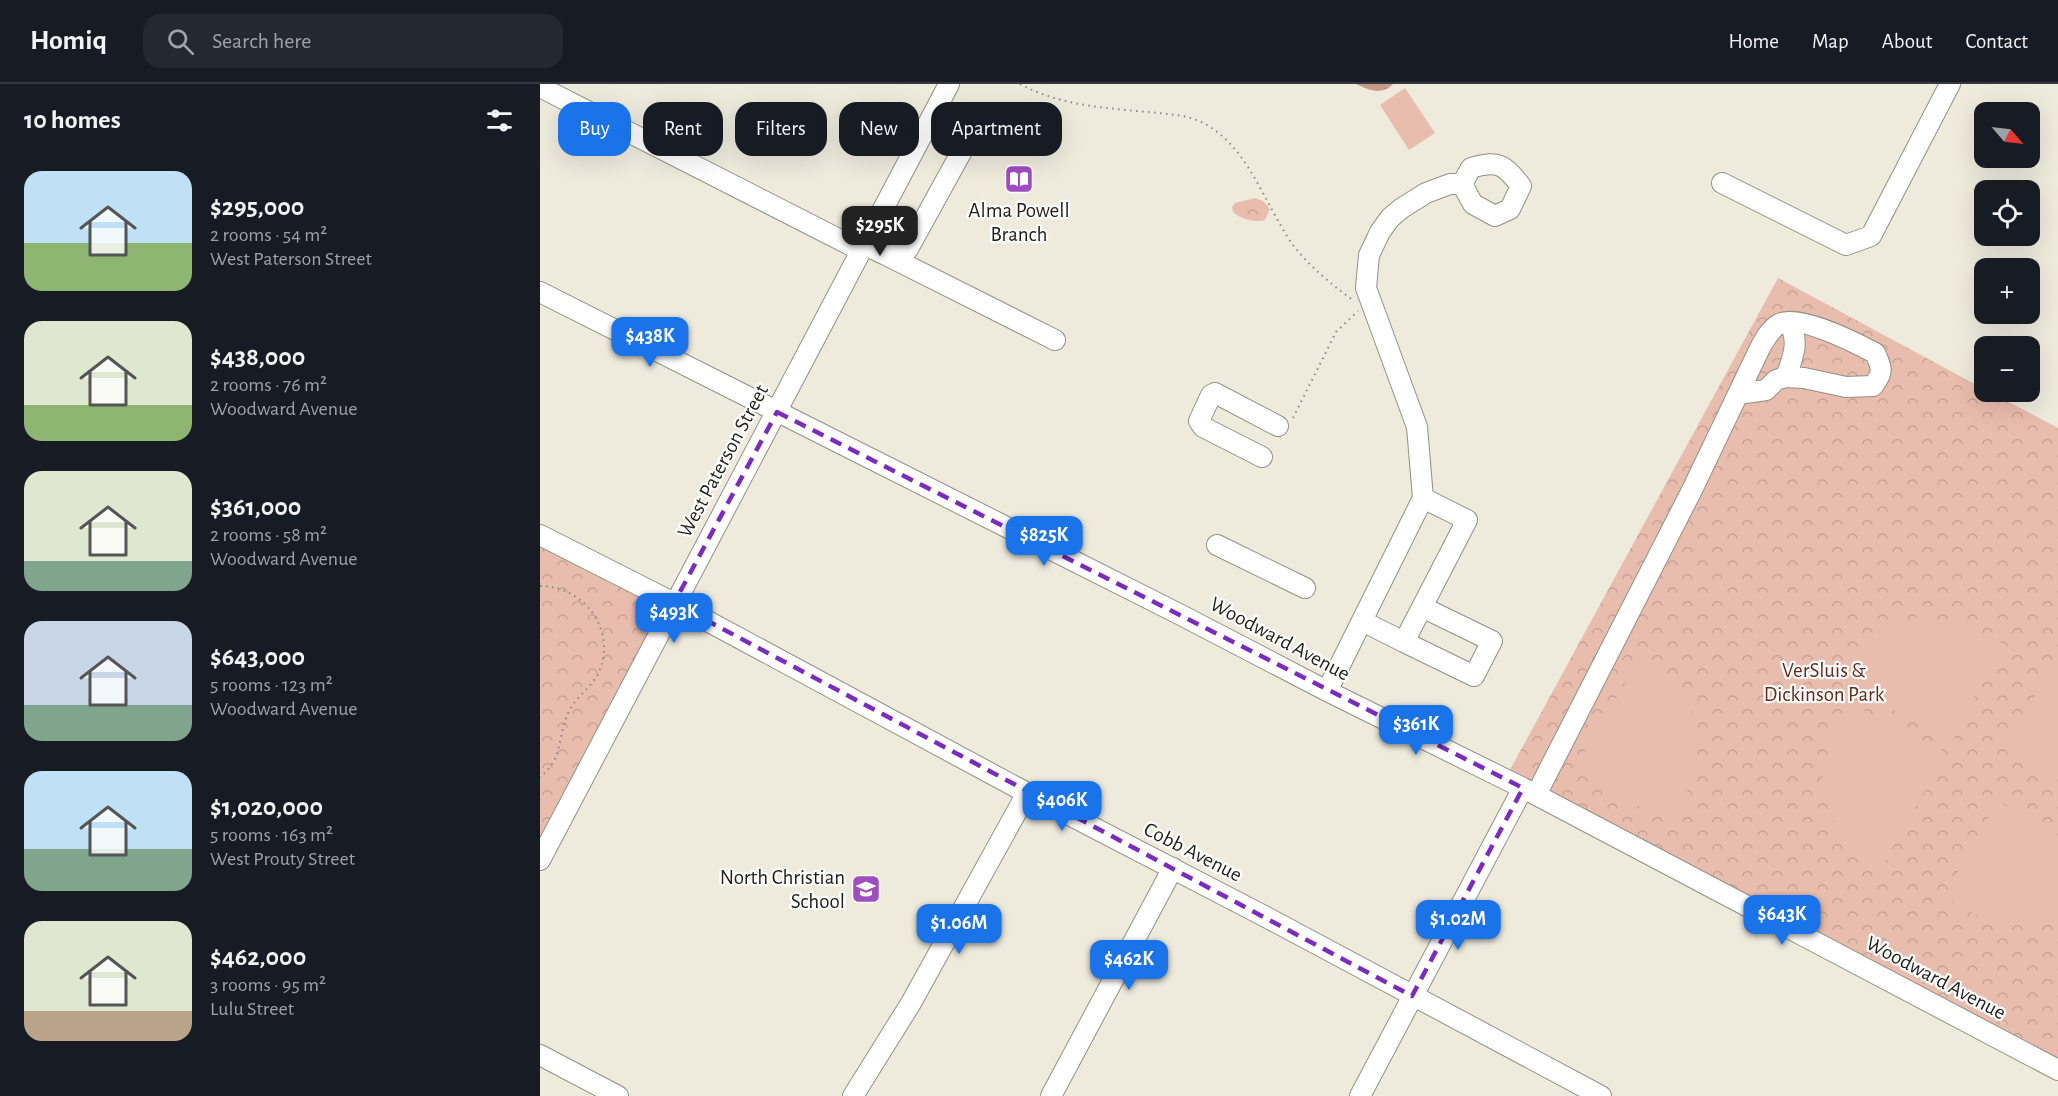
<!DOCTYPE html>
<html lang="en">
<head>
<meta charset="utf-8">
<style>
	:root { --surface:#171b24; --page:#242831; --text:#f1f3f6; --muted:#9ea1a6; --line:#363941; --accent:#1a73e8 }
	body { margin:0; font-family:"Alegreya Sans",sans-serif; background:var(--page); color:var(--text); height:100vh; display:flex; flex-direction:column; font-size:22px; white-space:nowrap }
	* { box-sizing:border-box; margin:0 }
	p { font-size:20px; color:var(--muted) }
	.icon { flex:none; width:33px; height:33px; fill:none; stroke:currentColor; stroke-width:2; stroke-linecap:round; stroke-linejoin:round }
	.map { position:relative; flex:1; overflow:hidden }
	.panel { display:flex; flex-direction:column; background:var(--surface); width:540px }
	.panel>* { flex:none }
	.top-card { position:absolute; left:18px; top:18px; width:570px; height:54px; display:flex; gap:12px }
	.needle { width:39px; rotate:118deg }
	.fabs { position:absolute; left:1434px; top:18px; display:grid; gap:12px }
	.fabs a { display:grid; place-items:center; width:66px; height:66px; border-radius:12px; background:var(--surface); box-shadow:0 6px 24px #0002; font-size:30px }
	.price { position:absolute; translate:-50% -51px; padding:0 14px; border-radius:12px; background:var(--accent); color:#fff; font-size:20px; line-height:39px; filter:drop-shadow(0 2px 3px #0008) }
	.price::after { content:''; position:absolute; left:50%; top:36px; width:18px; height:14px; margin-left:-9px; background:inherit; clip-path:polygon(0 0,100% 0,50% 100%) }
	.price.active { background:#222; color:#fff }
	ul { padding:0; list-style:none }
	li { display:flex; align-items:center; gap:18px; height:150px; padding:0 24px }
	li span { display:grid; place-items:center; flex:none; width:168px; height:120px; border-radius:18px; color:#555 }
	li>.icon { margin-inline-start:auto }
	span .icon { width:72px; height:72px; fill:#fffc; stroke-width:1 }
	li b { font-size:26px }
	h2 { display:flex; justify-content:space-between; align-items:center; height:72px; padding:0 24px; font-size:26px }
	.chip { padding:0 21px; border-radius:18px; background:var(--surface); box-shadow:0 6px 24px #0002; font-size:21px; line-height:54px }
	.chip.active { background:var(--accent); color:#fff }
	header { display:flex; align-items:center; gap:36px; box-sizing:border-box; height:84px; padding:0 30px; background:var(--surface); border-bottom:2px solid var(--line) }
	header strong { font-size:28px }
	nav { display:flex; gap:33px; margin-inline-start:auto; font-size:21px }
	.search { width:420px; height:54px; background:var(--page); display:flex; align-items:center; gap:15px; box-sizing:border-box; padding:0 21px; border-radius:18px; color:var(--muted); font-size:22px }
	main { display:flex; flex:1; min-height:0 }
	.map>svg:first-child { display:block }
	.forest { fill:url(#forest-crowns) }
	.park { fill:url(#park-crowns) }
	.pitch { fill:#e9bdae }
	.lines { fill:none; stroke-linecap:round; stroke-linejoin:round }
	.minor-casing { stroke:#939083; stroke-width:22 }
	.path { stroke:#8b897f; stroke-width:2; stroke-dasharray:1.5 4.5; stroke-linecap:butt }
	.minor { stroke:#fff; stroke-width:20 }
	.marked { fill:none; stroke:#7b2cbf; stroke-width:4.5; stroke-dasharray:12 8; stroke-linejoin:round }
	.labels { text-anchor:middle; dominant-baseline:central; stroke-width:4.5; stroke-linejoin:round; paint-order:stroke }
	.poi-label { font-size:21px; fill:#201f1a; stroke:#fff }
	.street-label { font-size:21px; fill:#201f1a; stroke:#fff }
	.park-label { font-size:21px; fill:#652b17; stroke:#fff }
</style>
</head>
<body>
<header>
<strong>Homiq</strong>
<div class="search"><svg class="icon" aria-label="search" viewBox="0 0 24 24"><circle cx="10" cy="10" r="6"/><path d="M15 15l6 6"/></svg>Search here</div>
<nav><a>Home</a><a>Map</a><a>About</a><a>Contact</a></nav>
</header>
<main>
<section class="panel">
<h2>10 homes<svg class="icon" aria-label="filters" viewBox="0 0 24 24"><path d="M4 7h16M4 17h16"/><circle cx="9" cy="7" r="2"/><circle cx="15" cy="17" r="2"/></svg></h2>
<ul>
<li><span style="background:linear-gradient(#bfe0f5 60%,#8fb573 0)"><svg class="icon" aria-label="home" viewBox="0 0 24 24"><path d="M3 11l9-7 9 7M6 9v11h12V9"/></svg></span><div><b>$295,000</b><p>2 rooms · 54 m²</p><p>West Paterson Street</p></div></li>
<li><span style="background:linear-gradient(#dfe7d0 70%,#8fb573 0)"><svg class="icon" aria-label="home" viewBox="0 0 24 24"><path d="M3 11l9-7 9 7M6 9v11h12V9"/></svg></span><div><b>$438,000</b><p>2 rooms · 76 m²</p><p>Woodward Avenue</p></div></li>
<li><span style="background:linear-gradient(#dfe7d0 75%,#7fa58c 0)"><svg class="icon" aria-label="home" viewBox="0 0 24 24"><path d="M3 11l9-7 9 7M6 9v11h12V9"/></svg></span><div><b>$361,000</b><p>2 rooms · 58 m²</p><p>Woodward Avenue</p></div></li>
<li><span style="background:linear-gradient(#c9d6e8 70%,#7fa58c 0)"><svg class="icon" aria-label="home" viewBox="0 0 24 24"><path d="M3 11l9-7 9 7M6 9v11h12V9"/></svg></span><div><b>$643,000</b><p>5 rooms · 123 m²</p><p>Woodward Avenue</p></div></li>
<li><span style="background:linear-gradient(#bfe0f5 65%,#7fa58c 0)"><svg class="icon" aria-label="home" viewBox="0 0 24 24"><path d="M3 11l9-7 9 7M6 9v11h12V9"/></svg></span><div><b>$1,020,000</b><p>5 rooms · 163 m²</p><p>West Prouty Street</p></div></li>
<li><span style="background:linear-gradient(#dfe7d0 75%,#b9a48a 0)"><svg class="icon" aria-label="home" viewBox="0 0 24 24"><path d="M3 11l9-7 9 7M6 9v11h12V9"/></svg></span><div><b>$462,000</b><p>3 rooms · 95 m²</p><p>Lulu Street</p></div></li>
</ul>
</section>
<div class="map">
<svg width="1518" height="1012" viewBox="0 0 1518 1012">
	<defs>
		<pattern id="forest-crowns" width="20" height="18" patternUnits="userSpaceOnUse" patternTransform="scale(1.5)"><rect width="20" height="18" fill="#c89a8a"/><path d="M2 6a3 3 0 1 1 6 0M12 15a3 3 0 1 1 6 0" fill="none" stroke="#a27d70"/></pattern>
		<pattern id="park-crowns" width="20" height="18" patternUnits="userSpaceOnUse" patternTransform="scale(1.5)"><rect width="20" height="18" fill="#e9bdae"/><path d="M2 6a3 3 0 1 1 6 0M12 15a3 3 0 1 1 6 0" fill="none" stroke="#c8a295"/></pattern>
	</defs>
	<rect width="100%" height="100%" fill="#eeebdd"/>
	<!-- forest -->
	<path class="forest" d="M816,0H853C841,12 829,6 816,0Z"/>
	<!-- park -->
	<path class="park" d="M715,114L723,117L730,125L725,136C714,139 701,135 693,128L692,123L695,119Z
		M1238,194L1444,305V308H1450L1518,344V984L965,695Z
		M0,451L134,519L0,776Z"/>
	<!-- pitch -->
	<path class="pitch" d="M865,4L895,49L869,66L840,21Z
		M1377,533L1426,541L1461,558L1413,657L1294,595L1313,568L1343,544Z
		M1518,566V692L1466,668Z
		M1102,570L1128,591L1150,622L1160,656L1149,704L1131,739L1034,687Z
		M1308,618L1406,669L1340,786L1314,766L1291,735L1281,701L1291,653Z
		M1458,717L1518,753V834L1486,843L1438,832L1404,813Z"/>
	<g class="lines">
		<!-- minor casing -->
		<g class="minor-casing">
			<path id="minor" d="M0,3L322,167
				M1182,99L1306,161L1331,152L1410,0
				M325,161L346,171L368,165L422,67L399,19
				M346,171L515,256
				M0,208L641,531L787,607L983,704L1518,986
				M1246,293C1253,273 1260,257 1249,239
				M722,373L663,343L659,337L671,311L675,309L738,342
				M0,451L134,519L487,709L726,833L1061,1012
				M677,461L765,504
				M822,537L864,558L927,436L883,414
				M864,558L934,592L952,557L882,523
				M787,607L883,414L877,343L826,204L829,171L840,148L850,134L862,124L886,109L910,100H922L933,120L955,132L970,125L981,102C964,80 958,76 931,84L922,100
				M996,711L1152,406L1219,266C1224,257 1229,246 1239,240C1258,229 1316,259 1335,269C1342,284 1344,288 1333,302L1306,303L1264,294L1246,293L1236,296L1226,306L1198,310
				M0,776L409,0
				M0,971L78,1012
				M313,1012L371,919L487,709
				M511,1012L633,784
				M820,1012L983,704"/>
		</g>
		<!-- path -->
		<path class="path" d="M480,0C530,27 588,24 643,32C704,45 721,116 753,161C770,183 792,201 814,217
			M753,334L796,248L818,227
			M0,502C44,502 77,546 59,588C51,605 33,614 27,632C17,656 23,675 0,693"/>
		<!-- minor -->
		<use href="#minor" class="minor"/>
	</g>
	<!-- marked area -->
	<path class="marked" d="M237,328L983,704L872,912L134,519Z"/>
	<!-- icons -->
	<defs>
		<g id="library-square" transform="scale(1.5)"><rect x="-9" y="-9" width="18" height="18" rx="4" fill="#9e4ebf" stroke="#fff"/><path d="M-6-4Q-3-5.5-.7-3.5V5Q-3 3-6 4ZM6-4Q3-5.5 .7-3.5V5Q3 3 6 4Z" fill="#fff"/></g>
		<g id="school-square" transform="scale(1.5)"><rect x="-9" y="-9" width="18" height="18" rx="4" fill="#9e4ebf" stroke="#fff"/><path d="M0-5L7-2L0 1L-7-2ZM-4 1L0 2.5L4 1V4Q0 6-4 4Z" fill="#fff"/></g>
	</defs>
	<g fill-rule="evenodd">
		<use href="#library-square" x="479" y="95"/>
		<use href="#school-square" x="326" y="805"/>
	</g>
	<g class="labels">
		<!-- poi labels -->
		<g class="poi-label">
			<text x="479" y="126">Alma Powell<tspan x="479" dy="24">Branch</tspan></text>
			<text x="305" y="793" text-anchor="end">North Christian<tspan x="305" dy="24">School</tspan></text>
		</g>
		<!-- street labels -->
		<g class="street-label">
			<text transform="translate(183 377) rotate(-62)">West Paterson Street</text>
			<text transform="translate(740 555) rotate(28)">Woodward Avenue</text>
			<text transform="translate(653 768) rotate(27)">Cobb Avenue</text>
			<text transform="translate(1396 894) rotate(28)">Woodward Avenue</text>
		</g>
		<!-- park labels -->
		<g class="park-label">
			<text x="1284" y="586">VerSluis &amp;<tspan x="1284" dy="24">Dickinson Park</tspan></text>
		</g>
	</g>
</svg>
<div class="fabs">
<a><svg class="needle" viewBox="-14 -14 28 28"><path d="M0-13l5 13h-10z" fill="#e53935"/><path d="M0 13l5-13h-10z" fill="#9ea1a6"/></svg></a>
<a><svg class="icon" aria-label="locate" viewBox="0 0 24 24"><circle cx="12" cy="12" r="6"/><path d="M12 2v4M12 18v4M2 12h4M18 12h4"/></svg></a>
<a>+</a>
<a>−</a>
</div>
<b class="price active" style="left:340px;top:173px">$295K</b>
<b class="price" style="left:110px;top:284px">$438K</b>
<b class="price" style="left:504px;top:483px">$825K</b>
<b class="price" style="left:134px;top:560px">$493K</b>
<b class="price" style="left:876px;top:672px">$361K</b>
<b class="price" style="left:522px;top:748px">$406K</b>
<b class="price" style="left:1242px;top:862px">$643K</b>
<b class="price" style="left:918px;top:867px">$1.02M</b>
<b class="price" style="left:419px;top:871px">$1.06M</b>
<b class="price" style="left:589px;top:907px">$462K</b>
<div class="top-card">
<a class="chip active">Buy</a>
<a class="chip">Rent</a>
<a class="chip">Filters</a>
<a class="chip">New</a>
<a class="chip">Apartment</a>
</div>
</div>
</main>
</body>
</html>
